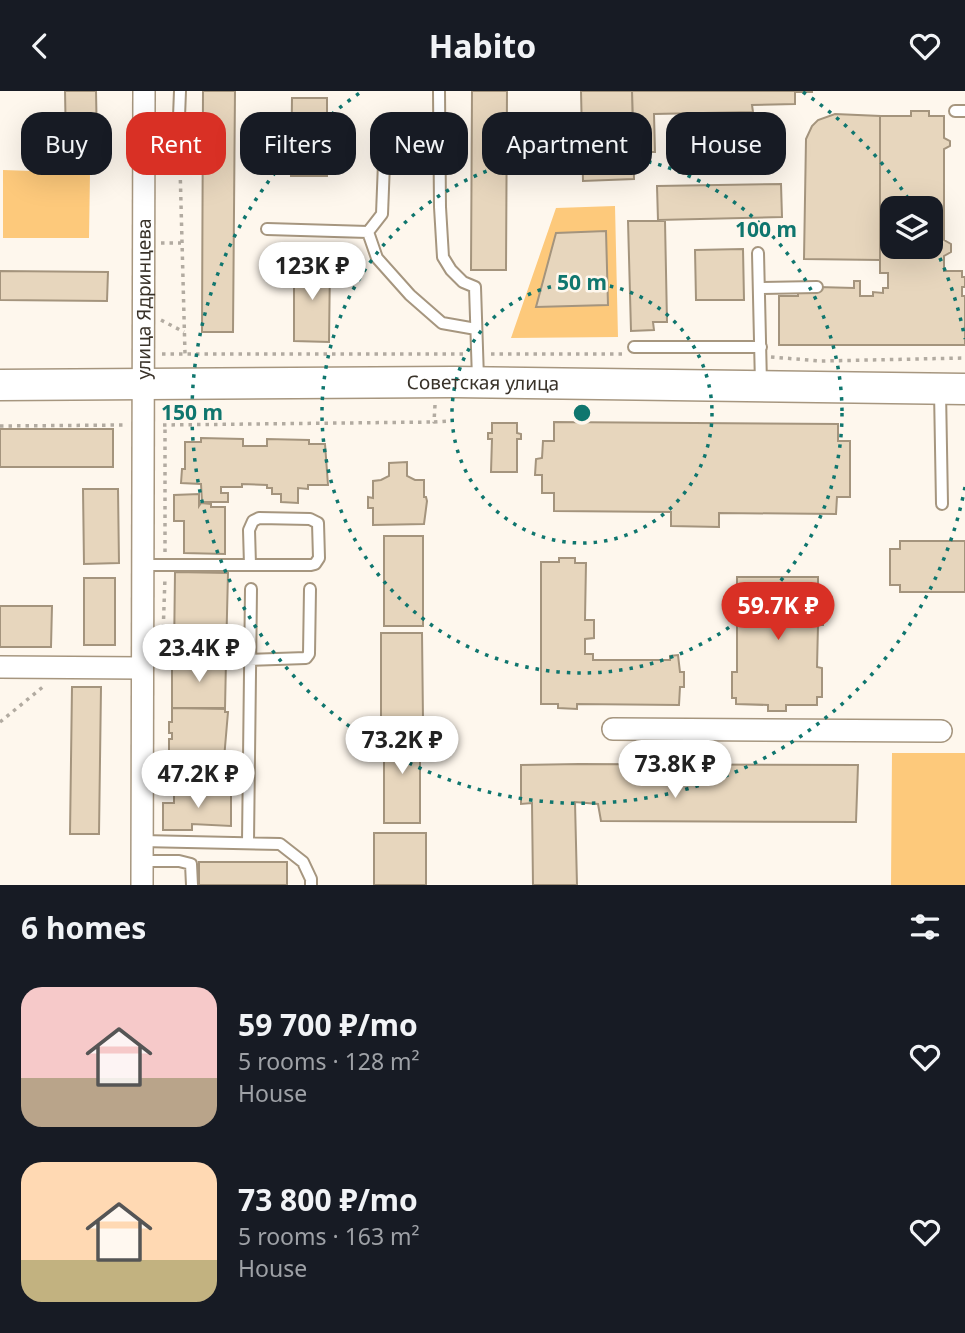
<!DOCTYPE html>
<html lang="en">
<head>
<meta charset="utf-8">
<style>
	:root { --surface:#171b24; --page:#242831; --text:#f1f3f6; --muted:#9ea1a6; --accent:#d93025 }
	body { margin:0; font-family:"Noto Sans",sans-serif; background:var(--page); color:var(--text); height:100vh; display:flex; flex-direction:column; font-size:26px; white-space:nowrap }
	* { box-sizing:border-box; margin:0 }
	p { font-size:23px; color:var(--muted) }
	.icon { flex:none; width:38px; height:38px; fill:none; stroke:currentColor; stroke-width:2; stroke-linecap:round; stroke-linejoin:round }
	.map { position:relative; height:794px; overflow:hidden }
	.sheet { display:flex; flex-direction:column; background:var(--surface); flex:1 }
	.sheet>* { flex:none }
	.hud { position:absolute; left:21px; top:21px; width:924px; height:63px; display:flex; gap:14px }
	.buttons { position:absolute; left:880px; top:105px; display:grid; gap:14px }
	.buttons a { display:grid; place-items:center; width:63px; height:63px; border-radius:14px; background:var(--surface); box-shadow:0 7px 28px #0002; font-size:35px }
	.price { position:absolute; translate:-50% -60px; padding:0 16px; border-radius:24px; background:#fff; color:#222; font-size:23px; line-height:46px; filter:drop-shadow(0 2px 4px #0008) }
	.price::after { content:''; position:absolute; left:50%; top:42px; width:21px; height:16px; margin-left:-10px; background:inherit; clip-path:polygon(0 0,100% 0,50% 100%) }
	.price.active { background:var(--accent); color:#fff }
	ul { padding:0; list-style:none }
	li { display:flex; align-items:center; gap:21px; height:175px; padding:0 21px }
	li span { display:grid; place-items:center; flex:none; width:196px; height:140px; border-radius:21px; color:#555 }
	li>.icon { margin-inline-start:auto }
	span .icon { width:84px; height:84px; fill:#fffc; stroke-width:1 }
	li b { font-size:30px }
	h2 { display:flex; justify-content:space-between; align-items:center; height:84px; padding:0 21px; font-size:30px }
	.pill { padding:0 24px; border-radius:21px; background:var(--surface); box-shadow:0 7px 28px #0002; font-size:24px; line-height:63px }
	.pill.active { background:var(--accent); color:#fff }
	header { display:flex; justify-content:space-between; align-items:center; height:91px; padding:0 21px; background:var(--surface); font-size:32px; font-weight:700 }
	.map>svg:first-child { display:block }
	.green { fill:#fdc97b }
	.building { fill:#e7d6bd; stroke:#a4947d; stroke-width:2; fill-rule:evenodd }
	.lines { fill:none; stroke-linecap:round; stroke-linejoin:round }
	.lane-casing { stroke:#a6967f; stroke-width:14 }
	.street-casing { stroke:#a6967f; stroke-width:24 }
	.secondary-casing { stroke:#a6967f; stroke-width:33 }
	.path { stroke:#b2aba1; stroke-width:3.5; stroke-dasharray:3.5 5; stroke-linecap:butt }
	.lane { stroke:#fff; stroke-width:10 }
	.street { stroke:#fff; stroke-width:21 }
	.secondary { stroke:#fff; stroke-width:30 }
	.ring { fill:none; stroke:#0f766e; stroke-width:3.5; stroke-dasharray:3.5 7 }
	.labels { text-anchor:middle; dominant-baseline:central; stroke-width:5; stroke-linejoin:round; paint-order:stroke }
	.street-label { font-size:19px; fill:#393229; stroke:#fef7ed }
	.centre { fill:#0f766e; stroke:#fef7ed; stroke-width:3.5 }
	.ring-label { font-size:21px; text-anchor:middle; font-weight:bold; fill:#0f766e; stroke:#fef7ed; stroke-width:5; stroke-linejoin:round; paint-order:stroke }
</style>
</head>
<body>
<header><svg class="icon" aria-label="back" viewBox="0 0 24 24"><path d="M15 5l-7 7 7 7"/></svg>Habito<svg class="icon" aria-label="heart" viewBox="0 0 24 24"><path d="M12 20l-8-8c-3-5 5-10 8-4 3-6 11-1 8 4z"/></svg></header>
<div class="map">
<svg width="965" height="794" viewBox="0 0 965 794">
	<rect width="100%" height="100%" fill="#fef7ed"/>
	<!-- green -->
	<path class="green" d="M3,79L90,82L89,147H3Z
		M615,115L618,246L511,247L556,117Z
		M892,662H965V794H891Z"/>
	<!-- building -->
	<path class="building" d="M65,0H96L97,52L66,53Z
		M203,0H235L233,241H202Z
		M472,0H507L506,179H471Z
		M581,0H632L634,88L583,90Z
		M632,0H812V1H795V13L752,14L753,21L654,23L655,61H634Z
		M292,7H327V85H291Z
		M911,20H929V25H944V47L950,50V55L944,58V149L951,153V161L944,165V180H962V186H965V196H962V205H965V254H779V205H798V200L818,196L854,197V190H860V205H873V201L883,202V197H888V182H880V25H911ZM892,117H931V156H892Z
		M835,23L880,25V169L804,168L806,48L812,35L818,29Z
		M781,93L782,126L658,129L657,95Z
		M628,130H665L667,231H653L654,239L631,240Z
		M606,140L608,214L536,216L556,142Z
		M743,158L744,209H696L695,159Z
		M294,172L330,173L329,251L294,250Z
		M0,180L108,181L107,210L0,209Z
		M554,331L838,333V350H850V406H837L836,423L719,422V436L671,435V421L554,420V402H542V384H535L536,368L542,367L543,350H554Z
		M492,332H517V342L521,343V348H517V381H491L492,348H488V342H492Z
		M0,338H113V376H0Z
		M201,347L243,348V355H267V348L309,349V353H325L328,394H308V398L298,397V412L281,411V403H272V397H267V394L242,393V396H221V402H228V411H202L201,393L181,392L182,378H185V351H201Z
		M407,371V385L415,389H424V406H426L427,410L424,433L373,434V417H368V406L373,407V390L381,389L389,385V372Z
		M83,398H118L119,472L84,473Z
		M199,403V415L201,412L211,413V416H225V463L184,462V430H174V404Z
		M384,445H423V535H384Z
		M900,450H965V501H900V494H890V458H900Z
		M559,467H575V472H586L585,529H594V547L585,548V563H593V569H670V565L678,564L680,581H684V596H680L679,614L577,613V618L558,617V613H541V471H559Z
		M175,481L228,482L226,564L174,563Z
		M737,486H818V513L823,512V534H818L817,576L822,577V606H817V614H786V620H768V614L736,613V607H732V581H737V518L732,517V512H737Z
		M84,487H115V554H84Z
		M0,515H52L51,556H0Z
		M381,542H422L423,629L381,630Z
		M172,568L226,569L225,618L172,617Z
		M72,596H101L99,743H70Z
		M172,617H225V621H228L224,668H227V697H224V700H171V685H169L168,677L171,675L172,668H169V648H172V642H169V631H172Z
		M384,638H420V732H384Z
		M579,673L858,674L856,731L601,730L598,713L575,711L577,794H533L532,712L521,713V674Z
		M224,699H231V735L192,733V739H163V712H174V700Z
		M374,742H426V794H374Z
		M199,771H287V794H199Z"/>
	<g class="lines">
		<!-- lane casing -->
		<g class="lane-casing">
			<path id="lane" d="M439,0L440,116L443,166L451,179L463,191L475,196L478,288
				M955,20H965
				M179,26L180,0
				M267,138L368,141L382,123L384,72L390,59L406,56L439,57
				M368,141L377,167L410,204L442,232L476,238
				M758,162L761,293
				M759,197L817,196
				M634,256H761
				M940,300L942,413
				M142,474H311L315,473L319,467L318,432L310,428L259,427L253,430L249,439L250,474
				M250,569L306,567L309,563L310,498
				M142,750L280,753L303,771L311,788V794
				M248,751L251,498
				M142,770H179L191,773L192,794"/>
		</g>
		<!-- street casing -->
		<g class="street-casing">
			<g id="street">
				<path d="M0,576L141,577"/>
				<path d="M613,638L941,640"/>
				<path id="s1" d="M142,794L144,0"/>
			</g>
		</g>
		<!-- secondary casing -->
		<g class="secondary-casing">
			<g id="secondary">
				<path id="s2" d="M0,294L454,291L965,298"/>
			</g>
		</g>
		<!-- path -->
		<path class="path" d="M179,38L185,263
			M161,152H181
			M161,229L184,241
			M162,263H466
			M491,263H624
			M771,266L821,270L965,267
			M435,314L434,331L449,330
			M163,334L434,331
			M0,335L124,334
			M165,461V334
			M163,545L165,486
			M0,631L44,595"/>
		<!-- lane -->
		<use href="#lane" class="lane"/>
		<!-- street -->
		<use href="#street" class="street"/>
		<!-- secondary -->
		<use href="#secondary" class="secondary"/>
	</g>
	<!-- distance rings -->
	<g class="ring">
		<circle cx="582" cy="322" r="130"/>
		<circle cx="582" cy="322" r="260"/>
		<path d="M965 396A390 390 0 1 1 361 1M803 1A390 390 0 0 1 913 115M931 148A390 390 0 0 1 965 248"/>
	</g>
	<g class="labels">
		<!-- street labels -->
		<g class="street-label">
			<text stroke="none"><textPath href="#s1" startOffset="586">улица Ядринцева</textPath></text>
			<text stroke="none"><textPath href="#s2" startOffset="483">Советская улица</textPath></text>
		</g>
	</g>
	<circle cx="582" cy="322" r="10" class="centre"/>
	<g class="ring-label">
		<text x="766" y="146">100 m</text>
		<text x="582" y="199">50 m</text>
		<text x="192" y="329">150 m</text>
	</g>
</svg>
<div class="buttons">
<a><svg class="icon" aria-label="layers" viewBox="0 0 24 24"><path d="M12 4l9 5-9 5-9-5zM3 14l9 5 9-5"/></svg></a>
</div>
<b class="price" style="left:312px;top:211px">123K ₽</b>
<b class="price active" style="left:778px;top:551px">59.7K ₽</b>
<b class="price" style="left:199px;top:593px">23.4K ₽</b>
<b class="price" style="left:402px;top:685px">73.2K ₽</b>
<b class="price" style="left:675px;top:709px">73.8K ₽</b>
<b class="price" style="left:198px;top:719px">47.2K ₽</b>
<div class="hud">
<a class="pill">Buy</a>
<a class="pill active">Rent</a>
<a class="pill">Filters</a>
<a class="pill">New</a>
<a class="pill">Apartment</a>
<a class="pill">House</a>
</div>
</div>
<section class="sheet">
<h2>6 homes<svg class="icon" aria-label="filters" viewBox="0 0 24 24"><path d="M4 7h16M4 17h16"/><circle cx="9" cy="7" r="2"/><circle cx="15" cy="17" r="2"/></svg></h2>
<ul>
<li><span style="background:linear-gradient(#f6c9c9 65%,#b9a48a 0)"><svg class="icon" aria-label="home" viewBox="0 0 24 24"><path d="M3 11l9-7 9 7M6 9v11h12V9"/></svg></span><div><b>59 700 ₽/mo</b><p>5 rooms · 128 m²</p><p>House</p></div><svg class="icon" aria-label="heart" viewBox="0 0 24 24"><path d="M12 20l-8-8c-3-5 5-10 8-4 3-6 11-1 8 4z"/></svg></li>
<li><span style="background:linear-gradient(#ffd9b3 70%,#c2b280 0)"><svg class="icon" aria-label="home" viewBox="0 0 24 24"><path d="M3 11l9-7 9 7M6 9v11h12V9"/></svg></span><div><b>73 800 ₽/mo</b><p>5 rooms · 163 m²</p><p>House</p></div><svg class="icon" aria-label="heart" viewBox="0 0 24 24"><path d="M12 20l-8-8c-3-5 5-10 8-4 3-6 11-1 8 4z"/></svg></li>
</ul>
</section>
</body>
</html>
